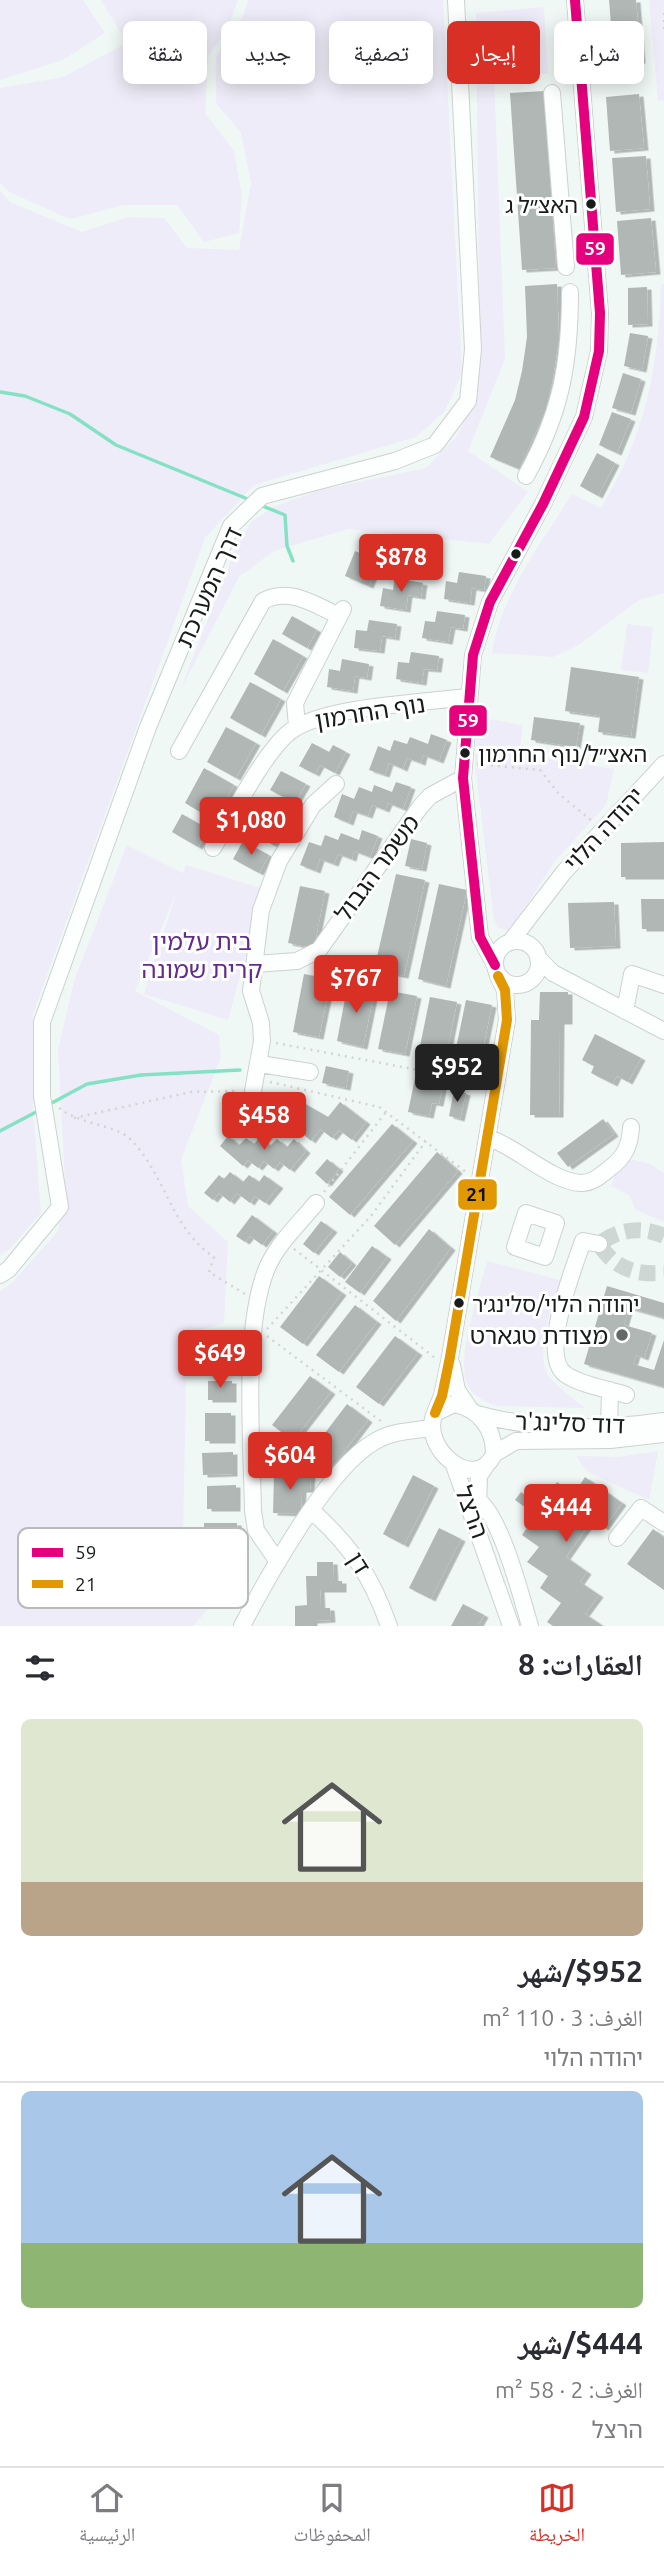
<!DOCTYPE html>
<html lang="ar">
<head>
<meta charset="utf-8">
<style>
	:root { --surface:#fff; --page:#f7f7f7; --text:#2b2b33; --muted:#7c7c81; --line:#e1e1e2; --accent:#d93025 }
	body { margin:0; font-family:Ubuntu,"Noto Naskh Arabic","Noto Sans Hebrew",sans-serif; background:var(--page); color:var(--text); direction:rtl; height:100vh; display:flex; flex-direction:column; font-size:26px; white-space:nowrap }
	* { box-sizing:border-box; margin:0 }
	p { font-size:23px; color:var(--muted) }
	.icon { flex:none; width:38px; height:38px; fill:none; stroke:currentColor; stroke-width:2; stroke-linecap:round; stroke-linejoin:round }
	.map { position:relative; height:1626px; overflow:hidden; direction:ltr }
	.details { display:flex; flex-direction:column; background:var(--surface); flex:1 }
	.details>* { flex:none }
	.guide { position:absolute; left:21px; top:21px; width:623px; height:63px; direction:rtl; display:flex; gap:14px }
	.price { position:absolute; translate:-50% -60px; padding:0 16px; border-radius:7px; background:var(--accent); color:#fff; font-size:23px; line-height:46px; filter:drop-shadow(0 2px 4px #0008) }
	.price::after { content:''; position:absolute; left:50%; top:42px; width:21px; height:16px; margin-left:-10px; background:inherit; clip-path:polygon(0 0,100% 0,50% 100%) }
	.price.current { background:#222; color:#fff }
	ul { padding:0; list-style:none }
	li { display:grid; align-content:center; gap:14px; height:371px; padding:0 21px }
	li+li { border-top:2px solid var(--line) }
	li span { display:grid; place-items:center; height:217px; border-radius:10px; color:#555 }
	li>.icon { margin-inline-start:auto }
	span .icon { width:126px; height:126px; fill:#fffc; stroke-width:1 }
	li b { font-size:30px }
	h2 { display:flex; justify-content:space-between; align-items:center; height:84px; padding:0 21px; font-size:30px }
	.chip { padding:0 24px; border-radius:10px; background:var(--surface); box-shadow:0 4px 18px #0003; font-size:24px; line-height:63px }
	.chip.current { background:var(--accent); color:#fff }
	.dock { display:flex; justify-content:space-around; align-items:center; height:98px; border-top:2px solid var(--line); background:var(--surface); font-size:19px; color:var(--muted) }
	.dock a { display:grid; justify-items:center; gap:4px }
	.dock .current { color:var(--accent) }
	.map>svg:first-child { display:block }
	.green { fill:#eeecf8 }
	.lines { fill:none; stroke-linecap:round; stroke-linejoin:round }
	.stream { stroke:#85e1c4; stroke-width:3.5 }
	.building { fill:#b1b7b5; filter:url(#shadow) }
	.minor-tunnel { stroke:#cfd7d4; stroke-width:16; stroke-dasharray:16 8; stroke-linecap:butt }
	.minor-casing { stroke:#ccd2d0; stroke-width:18 }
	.path { stroke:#d2d5d4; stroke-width:2.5; stroke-dasharray:2 5; stroke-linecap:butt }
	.minor { stroke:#fdfefe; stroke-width:16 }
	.bus-1-casing { stroke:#fff; stroke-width:16 }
	.bus-2-casing { stroke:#fff; stroke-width:16 }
	.bus-1 { stroke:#e5007d; stroke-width:10 }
	.bus-2 { stroke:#e19803; stroke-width:10 }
	.bus-dot { fill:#171c1a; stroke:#fff; stroke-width:2.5 }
	.poi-dot { fill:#636967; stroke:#fff; stroke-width:2.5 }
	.labels { text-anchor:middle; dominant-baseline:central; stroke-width:6; stroke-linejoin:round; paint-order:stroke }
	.bus-label { font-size:22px; fill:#171c1a; stroke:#fff; text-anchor:start }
	.street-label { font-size:24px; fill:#171c1a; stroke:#fff }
	.park-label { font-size:24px; fill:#622b8d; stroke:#fff }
	.poi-label { font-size:24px; fill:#171c1a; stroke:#fff; text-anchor:end }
	.key { fill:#fff; stroke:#b9bbba; stroke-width:2 }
	.key-label { font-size:19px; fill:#171c1a }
	.line-badge { stroke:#fff; stroke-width:2.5 }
	.badge-label { font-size:19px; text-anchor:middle; font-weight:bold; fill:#fff }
	.pale-badge-label { font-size:19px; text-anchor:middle; font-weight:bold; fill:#111 }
</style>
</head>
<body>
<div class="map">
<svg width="664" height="1626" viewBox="0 0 664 1626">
	<defs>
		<filter id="shadow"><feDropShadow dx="4.5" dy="2.5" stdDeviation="0" flood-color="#0004"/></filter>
	</defs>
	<rect width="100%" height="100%" fill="#f0f8f5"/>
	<!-- green -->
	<path class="green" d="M0,0H83L105,33L63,60L0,80Z
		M101,0H238L228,28L208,57L205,113L234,151L242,196L239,233L204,242L177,205H124L70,219L9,192L0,183V88L63,77L127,43Z
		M248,0H443L462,373L445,411L416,437L254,485L205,538L33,1014V1106L41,1213L10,1249L0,1255V190L10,202L82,232L128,217L164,218L187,248L239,250L251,183L241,132L216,103V57L244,14Z
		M649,0H664V100L658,101Z
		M544,7L548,74H494L505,359L468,451L528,492L489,544L348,529L274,551L239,577L179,693L234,553L251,522L273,507L320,490L426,468L457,436L474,401L480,360L476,13Z
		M661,284H664V593L639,600L577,646L553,657L492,653C502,593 541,544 572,494L601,508C646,433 658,371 661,284Z
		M627,624L653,627L648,673L621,670Z
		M477,717L523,725L519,754L614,769L606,805L555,861L510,931L498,928L494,919L475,765Z
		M127,845L183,873L186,865L264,889L228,1020L144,994L177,891L135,991L219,1035L221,1057L181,1160L188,1206L228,1242L224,1323L187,1334L182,1586L218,1598L193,1626H0V1291L12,1283L58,1231L65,1184L58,1049L75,978Z
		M633,1160L648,1163L664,1173V1222L636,1210L629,1195L611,1186L618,1166Z
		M487,1261L560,1280C553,1305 532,1358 551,1379C561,1390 574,1399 585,1408L497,1406C486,1402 472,1396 467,1384C456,1357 480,1289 487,1261Z
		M658,1451L649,1500L588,1472L576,1456L618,1457Z"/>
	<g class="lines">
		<!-- stream -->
		<path class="stream" d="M0,392L25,396L70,414L116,445L250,500
			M260,505L285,515L287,546L293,561
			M48,1105L87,1084L141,1075L240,1070
			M0,1131L38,1111"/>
	</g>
	<!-- building -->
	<path class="building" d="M609,0H636L641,61L614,63Z
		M544,91L556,268L522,270L510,93Z
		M639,94L644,148L610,151L606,97Z
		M646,156L650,209L616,212L612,158Z
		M651,218L656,272L621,275L617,221Z
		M557,284L559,339L553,378L546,410L519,469L490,457L515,400L522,371L527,337L525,286Z
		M647,287L648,324L628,325V288Z
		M630,333L648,336L642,370L624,366Z
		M623,373L641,379L631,413L612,408Z
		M612,412L631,419L617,453L599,445Z
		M597,453L615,463L598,496L580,486Z
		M355,551L379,561L369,586L345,576Z
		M459,572L486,576L484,590L472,588L470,603L444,599L446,581L457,583Z
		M395,578L423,583L421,597L408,595L406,610L380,606L383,588L393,590Z
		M437,611L465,615L463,629L451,627L448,642L422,638L425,621L435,622Z
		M292,616L317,630L307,648L282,634Z
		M369,620L397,624L395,638L382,636L380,651L354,648L356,630L367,631Z
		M273,639L303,656L283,691L254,674Z
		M411,652L439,656L437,670L424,669L422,683L396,679L398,662L409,663Z
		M342,659L369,664L367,678L355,676L353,691L327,687L329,669L340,671Z
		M571,667L639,677L631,736L598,732L600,716L565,711Z
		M250,682L281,699L261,735L230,718Z
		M534,717L580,723L576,747L531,740Z
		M226,727L256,743L236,778L207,762Z
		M431,734L447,740L439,761L423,755L421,763L407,758L403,769L389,763L385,775L369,770L378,746L390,751L394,740L407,744L410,737L428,744Z
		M312,743L329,752L333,745L346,752L335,773L320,765L315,774L299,766Z
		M204,768L234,785L214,820L185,803Z
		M281,771L306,784L295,803L270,790Z
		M396,782L411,787L403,809L388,803L385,810L372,805L368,816L353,811L349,823L334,817L342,794L354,799L359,787L372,792L374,785L392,792Z
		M266,798L293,814L275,846L248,830Z
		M182,814L208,829L198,847L172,832Z
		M362,830L378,836L370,857L354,851L352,859L338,854L334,864L320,859L316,871L300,865L309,842L321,846L325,835L338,840L341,833L359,840Z
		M411,839L427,843L422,869L405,866Z
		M243,841L269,855L259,873L233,859Z
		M664,842V877H621V843Z
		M396,874L425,880L404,976L374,970Z
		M439,884L467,890L446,986L418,979Z
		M300,886L325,891L314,948L288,943Z
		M641,899H664V929H642Z
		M614,902L616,946L570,948L568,903Z
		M304,974L331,979L319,1037L293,1032Z
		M348,983L375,988L363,1047L337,1041Z
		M390,991L417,996L405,1054L378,1049Z
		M540,992H568V1022H560L559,1115H530L531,1020H539Z
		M430,997L457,1002L445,1061L418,1056Z
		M466,1000L492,1005L480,1063L454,1058Z
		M595,1034L641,1058L628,1082L617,1076L613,1084L591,1073L594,1066L582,1060Z
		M326,1066L349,1071L346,1088L322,1083Z
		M415,1078L443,1083L439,1104L432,1103L429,1116L408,1112Z
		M454,1090L466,1093L460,1119L449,1116Z
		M300,1101L328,1117L340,1102L366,1122L352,1140L339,1130L332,1138L320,1129L311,1141L303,1134L306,1130L288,1116Z
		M603,1119L614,1134L568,1167L557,1153Z
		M392,1124L413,1141L350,1215L329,1197Z
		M228,1136L239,1145L246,1138L254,1144L260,1137L270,1146L277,1139L287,1147L294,1139L306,1151L290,1170L280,1162L274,1169L264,1161L258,1168L248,1160L243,1166L220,1146Z
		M437,1152L458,1171L395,1245L374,1226Z
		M327,1159L339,1169L327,1184L315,1173Z
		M230,1172L243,1182L249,1175L259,1182L264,1175L279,1186L265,1203L255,1196L250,1203L237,1193L230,1202L219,1193L213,1200L204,1193L219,1175L224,1179Z
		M252,1215L273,1231L262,1245L250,1236L245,1242L236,1236Z
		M321,1221L333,1230L314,1253L303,1244Z
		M429,1229L451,1248L396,1321L373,1301Z
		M372,1246L387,1257L360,1293L345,1282Z
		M340,1252L352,1263L340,1277L328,1267Z
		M319,1276L342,1293L303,1344L280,1327Z
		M607,1286L664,1303V1318L629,1308L624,1325L652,1333L644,1358L636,1355L633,1364L654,1370L664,1340V1387L584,1364Z
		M355,1305L377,1322L339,1372L316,1355Z
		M395,1336L418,1353L379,1404L356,1387Z
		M200,1343L236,1344L235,1366L200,1365Z
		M310,1376L331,1392L293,1441L272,1425Z
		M208,1381H232V1400H208Z
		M347,1404L368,1420L330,1470L309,1454Z
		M205,1413H231V1441H205Z
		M233,1452V1474L203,1475L202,1453Z
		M274,1473L311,1474L310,1490H302L301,1514L273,1513Z
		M413,1475L434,1486L404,1545L383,1534Z
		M585,1477L622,1503L604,1528L592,1520L566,1557L587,1572L580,1582L599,1595L585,1614L603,1626H553L547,1622L561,1603L540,1588L548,1576L527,1562L539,1547L522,1535L536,1515L515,1500L521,1492L529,1498L539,1484L550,1492L557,1482L574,1494Z
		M236,1485V1509H207V1486Z
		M204,1523H237L238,1547H204Z
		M439,1528L461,1539L431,1599L409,1588Z
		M653,1529L664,1537V1590L627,1564Z
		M317,1562H333L334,1581H342V1590H320L321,1608H330L331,1620L313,1621V1626H295V1606L307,1605L306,1576H317Z
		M463,1604L484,1615L478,1626H451Z"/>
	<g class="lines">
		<!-- minor-tunnel -->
		<path class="minor-tunnel" d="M664,1236C641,1226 619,1229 599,1244C615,1269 635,1275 664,1273"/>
		<!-- minor casing -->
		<g class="minor-casing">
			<path id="minor" d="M552,93L566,267
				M526,476C561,413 570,363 570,292
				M297,726L295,703L343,609
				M179,751L263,601C290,587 314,604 339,616
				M213,848C233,815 259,761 286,735C315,706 424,703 467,697
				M495 963a22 22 0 1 1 44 0a22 22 0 1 1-44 0Z
				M511,941L564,872L664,764
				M538,958L553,973L664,1031
				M255,964L297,961L319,950L420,807L430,796L463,778
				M495,965L480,937L463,778L473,655L490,602L543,504L584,417L599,351L600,313L575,0
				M625,1011L632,974L664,985
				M260,1064L310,1072
				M253,1091L262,1041L261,1023L251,991L261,910L279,861L313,805L336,784
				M487,1137C517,1147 552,1182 581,1183C593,1183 601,1175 610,1168C625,1157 630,1145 631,1127
				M526,1213L556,1223L545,1257L515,1247Z
				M599,1244L583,1241C574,1267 539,1354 565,1374C580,1385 608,1389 626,1395
				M0,1275L9,1269L60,1207L42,1096V1022L148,727L231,526L262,496L395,461L435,445L468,401L473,349L456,0
				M452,1365L457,1390L469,1408
				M454,1404C479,1409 494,1428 494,1454C475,1495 419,1447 435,1413Z
				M435,1413L442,1396L450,1357L507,1020L505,990L498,976
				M477,1414C539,1431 601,1430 664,1421
				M609,1428L610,1390
				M494,1454L516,1441L610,1440L664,1434
				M454,1465L511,1626
				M477,1499C501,1516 521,1596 530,1626
				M478,1509L479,1476L487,1464
				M312,1511C351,1546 372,1577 389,1626
				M617,1538L641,1508L664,1523
				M278,1562L256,1530L253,1511C252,1444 242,1328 267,1268C277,1244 299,1224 316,1203
				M242,1626C267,1578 328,1468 374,1442C391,1431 411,1431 431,1428"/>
		</g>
		<!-- path -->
		<path class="path" d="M664,13V31
			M477,764L540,770L559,794L592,821
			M276,1043L481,1082
			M270,1082L379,1107L466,1172
			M59,1108C79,1124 115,1125 129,1138C165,1172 170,1228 214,1257L209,1272L245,1294
			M74,1118L191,1092L239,1091
			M324,1192L386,1112
			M294,1249L434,1357
			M267,1329L371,1216L426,1141
			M267,1336L382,1422"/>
		<!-- minor -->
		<use href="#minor" class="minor"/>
		<!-- bus-1 casing -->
		<g class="bus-1-casing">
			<path id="bus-1" d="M495,965L480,937L463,778L473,655L490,602L543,504L584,417L599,351L600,313L575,0"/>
		</g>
		<!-- bus-2 casing -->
		<g class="bus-2-casing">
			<path id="bus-2" d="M435,1413L442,1396L450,1357L507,1020L505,990L498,976"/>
		</g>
		<!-- bus-1 -->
		<use href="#bus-1" class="bus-1"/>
		<!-- bus-2 -->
		<use href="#bus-2" class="bus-2"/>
	</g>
	<!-- markers -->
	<g class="bus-dot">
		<circle cx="591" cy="204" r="6"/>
		<circle cx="516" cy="554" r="6"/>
		<circle cx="465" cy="753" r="6"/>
		<circle cx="459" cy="1303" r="6"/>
	</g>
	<circle class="poi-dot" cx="622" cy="1335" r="7"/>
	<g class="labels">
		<!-- bus labels -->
		<g class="bus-label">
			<text x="578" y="204" text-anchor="end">האצ״ל ג</text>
			<text x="478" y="753">האצ״ל/נוף החרמון</text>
			<text x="472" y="1303">יהודה הלוי/סלינג׳ר</text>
		</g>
		<!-- street labels -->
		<g class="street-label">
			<text transform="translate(209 587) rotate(-66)">דרך המערכת</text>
			<text transform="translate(370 712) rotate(-9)">נוף החרמון</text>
			<text transform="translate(604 829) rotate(-47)">יהודה הלוי</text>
			<text transform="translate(377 868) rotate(-54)">משמר הגבול</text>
			<text transform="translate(570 1423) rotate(2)">דוד סלינג'ר</text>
			<text transform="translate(472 1512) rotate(70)">הרצל</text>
			<text transform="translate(359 1563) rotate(58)">דן</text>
		</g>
		<!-- park labels -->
		<g class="park-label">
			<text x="202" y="941">בית עלמין<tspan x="202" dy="28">קרית שמונה</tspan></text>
		</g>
		<!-- poi labels -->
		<g class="poi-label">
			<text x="608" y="1335">מצודת טגארט</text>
		</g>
	</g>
	<!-- legend -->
	<rect x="18" y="1528" width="230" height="80" rx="10" class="key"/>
	<rect x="32" y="1548" width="31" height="9" fill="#e5007d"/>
	<rect x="32" y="1580" width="31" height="8" fill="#e19803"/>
	<g class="key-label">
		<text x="75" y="1559">59</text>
		<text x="75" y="1591">21</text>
	</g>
	<g class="line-badge">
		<rect x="575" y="232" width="40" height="34" rx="7" fill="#e5007d"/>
		<rect x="448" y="704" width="40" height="33" rx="7" fill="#e5007d"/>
		<rect x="457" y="1178" width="41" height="33" rx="7" fill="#e19803"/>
	</g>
	<g class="badge-label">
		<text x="595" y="255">59</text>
		<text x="468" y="727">59</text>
	</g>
	<g class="pale-badge-label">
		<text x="477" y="1201">21</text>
	</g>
</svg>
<b class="price" style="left:401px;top:594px">$878</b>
<b class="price" style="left:251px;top:857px">$1,080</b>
<b class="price" style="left:356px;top:1015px">$767</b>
<b class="price current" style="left:457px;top:1104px">$952</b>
<b class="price" style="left:264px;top:1152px">$458</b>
<b class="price" style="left:220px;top:1390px">$649</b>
<b class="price" style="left:290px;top:1492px">$604</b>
<b class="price" style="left:566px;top:1544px">$444</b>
<div class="guide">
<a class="chip">شراء</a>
<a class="chip current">إيجار</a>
<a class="chip">تصفية</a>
<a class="chip">جديد</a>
<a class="chip">شقة</a>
</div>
</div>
<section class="details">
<h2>العقارات: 8<svg class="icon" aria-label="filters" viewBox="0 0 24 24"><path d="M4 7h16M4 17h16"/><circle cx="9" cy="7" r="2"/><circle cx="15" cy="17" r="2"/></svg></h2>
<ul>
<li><span style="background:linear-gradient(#dfe7d0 75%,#b9a48a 0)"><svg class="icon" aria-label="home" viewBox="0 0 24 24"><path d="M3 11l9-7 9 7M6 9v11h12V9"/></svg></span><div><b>$952/شهر</b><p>الغرف: 3 · 110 m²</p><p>יהודה הלוי</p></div></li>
<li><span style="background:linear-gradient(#a9c7e8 70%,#8fb573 0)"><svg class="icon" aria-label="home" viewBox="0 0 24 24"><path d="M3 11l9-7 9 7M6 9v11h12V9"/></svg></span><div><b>$444/شهر</b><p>الغرف: 2 · 58 m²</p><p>הרצל</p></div></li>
</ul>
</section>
<nav class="dock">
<a class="current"><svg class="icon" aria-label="map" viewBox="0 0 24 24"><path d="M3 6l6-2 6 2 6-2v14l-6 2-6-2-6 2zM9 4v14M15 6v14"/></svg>الخريطة</a>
<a><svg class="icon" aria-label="saved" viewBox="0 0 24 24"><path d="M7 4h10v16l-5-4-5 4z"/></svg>المحفوظات</a>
<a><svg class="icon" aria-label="home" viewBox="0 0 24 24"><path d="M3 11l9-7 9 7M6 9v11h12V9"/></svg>الرئيسية</a>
</nav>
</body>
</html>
